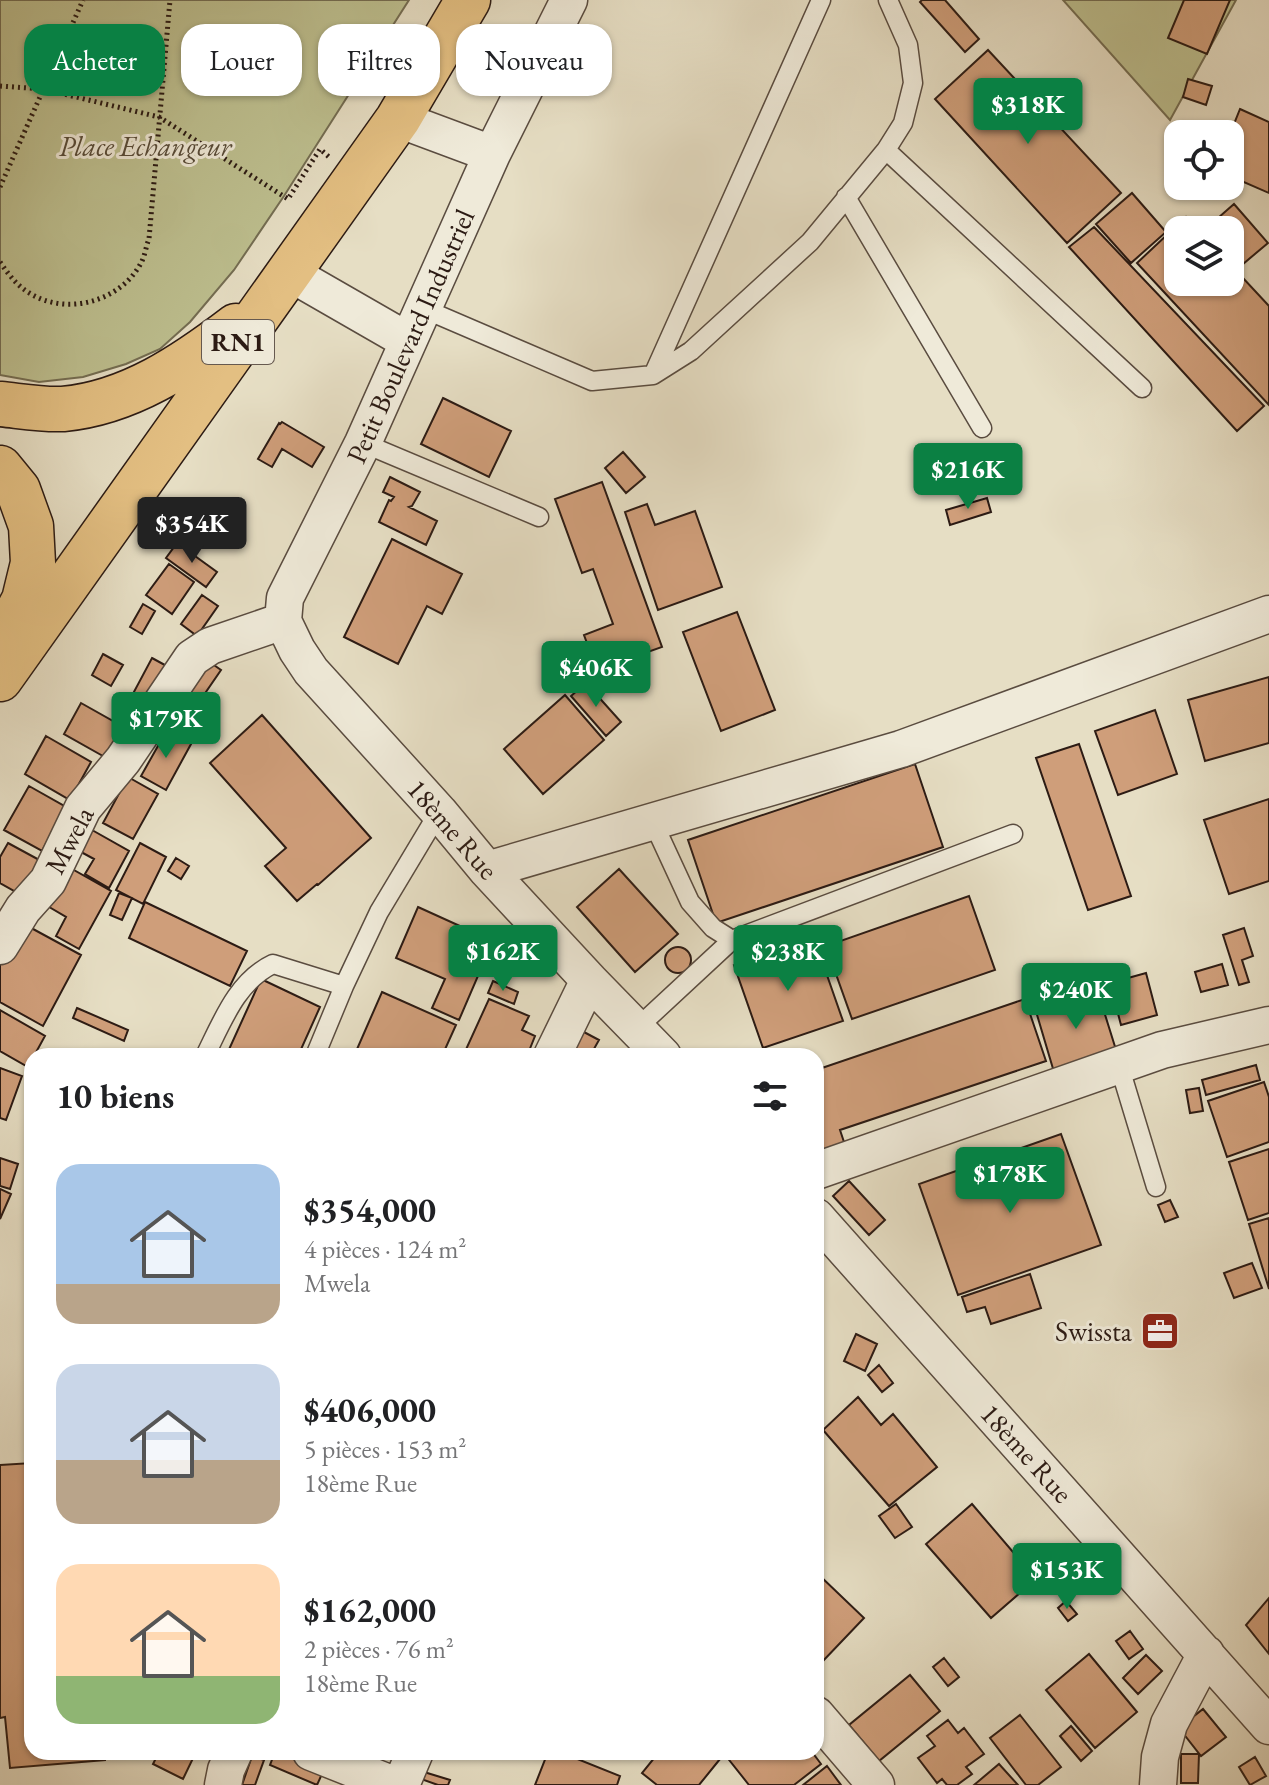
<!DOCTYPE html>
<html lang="fr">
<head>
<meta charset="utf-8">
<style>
	:root { --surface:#fff; --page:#f6f6f6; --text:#202124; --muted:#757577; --accent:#0b8043 }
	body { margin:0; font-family:"EB Garamond",serif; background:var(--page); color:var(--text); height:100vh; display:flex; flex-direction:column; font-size:30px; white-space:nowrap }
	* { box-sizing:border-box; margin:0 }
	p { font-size:26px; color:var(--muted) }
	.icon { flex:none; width:44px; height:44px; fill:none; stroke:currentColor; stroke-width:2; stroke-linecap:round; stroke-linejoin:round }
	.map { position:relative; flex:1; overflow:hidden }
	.sheet { position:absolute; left:24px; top:1048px; width:800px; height:712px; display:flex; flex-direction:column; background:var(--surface); border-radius:24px; box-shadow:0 2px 6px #0004 }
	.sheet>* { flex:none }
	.banner { position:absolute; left:24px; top:24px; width:800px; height:72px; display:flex; gap:16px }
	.tools { position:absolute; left:1164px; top:120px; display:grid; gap:16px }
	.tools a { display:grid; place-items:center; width:80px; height:80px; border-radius:16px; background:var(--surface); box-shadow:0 2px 6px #0004; font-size:40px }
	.price { position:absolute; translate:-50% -68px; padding:0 18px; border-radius:8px; background:var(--accent); color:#fff; font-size:26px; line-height:52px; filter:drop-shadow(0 2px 4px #0008) }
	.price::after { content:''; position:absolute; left:50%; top:48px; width:24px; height:18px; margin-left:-12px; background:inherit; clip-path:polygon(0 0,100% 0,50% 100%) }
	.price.current { background:#222; color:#fff }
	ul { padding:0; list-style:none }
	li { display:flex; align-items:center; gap:24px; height:200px; padding:0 32px }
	li span { display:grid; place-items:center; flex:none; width:224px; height:160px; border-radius:24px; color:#555 }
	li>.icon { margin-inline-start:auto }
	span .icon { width:96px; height:96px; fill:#fffc; stroke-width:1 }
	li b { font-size:34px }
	h2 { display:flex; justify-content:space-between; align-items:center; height:96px; padding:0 32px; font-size:34px }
	.chip { padding:0 28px; border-radius:24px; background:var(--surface); box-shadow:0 2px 6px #0004; font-size:28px; line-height:72px }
	.chip.current { background:var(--accent); color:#fff }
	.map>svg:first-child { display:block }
	.green { fill:#bdbf8f; stroke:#746d52; stroke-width:2 }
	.building { fill:#cf9e7a; stroke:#2c1b14; stroke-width:2 }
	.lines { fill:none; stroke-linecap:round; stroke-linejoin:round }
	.service-casing { stroke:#5a4c40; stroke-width:21 }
	.minor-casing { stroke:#5a4c40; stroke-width:39 }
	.trunk-casing { stroke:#2c1b14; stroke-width:47 }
	.path { stroke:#2c1b14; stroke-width:5; stroke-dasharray:2 4; stroke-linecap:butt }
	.service { stroke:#efead9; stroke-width:18 }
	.minor { stroke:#efead9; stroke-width:36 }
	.trunk { stroke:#e3bf82; stroke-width:44 }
	.labels { text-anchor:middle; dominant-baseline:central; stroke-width:6; stroke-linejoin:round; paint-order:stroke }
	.shield { fill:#efead9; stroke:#66594f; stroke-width:2 }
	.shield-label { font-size:26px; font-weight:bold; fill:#2c1b14 }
	.park-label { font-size:28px; font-style:italic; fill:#584c39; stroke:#efead9 }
	.street-label { font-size:28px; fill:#2c1b14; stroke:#efead9 }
	.poi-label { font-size:28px; fill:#2c1b14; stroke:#efead9; text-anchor:end }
</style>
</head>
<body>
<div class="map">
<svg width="1269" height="1785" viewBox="0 0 1269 1785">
	<rect width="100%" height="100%" fill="#e6dec4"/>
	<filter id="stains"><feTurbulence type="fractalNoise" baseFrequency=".0025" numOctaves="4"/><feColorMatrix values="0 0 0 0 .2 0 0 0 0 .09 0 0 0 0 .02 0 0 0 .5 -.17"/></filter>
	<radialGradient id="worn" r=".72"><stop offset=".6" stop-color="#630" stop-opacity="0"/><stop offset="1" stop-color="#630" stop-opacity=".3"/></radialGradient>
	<!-- green -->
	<path class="green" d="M0,0H409L284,196L234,270L190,322L160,349L126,364L83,377L39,382L0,375Z
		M1063,0H1236L1170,120Z"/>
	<!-- building -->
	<path class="building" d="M922,0H945L979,39L965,52L920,2Z
		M1184,0H1230L1207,54L1168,38Z
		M988,50L1121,193L1067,243L935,99Z
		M1188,79L1212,86L1206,105L1183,97Z
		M1240,109L1269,122V193L1230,176V134Z
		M1132,193L1166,232L1131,263L1096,224Z
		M1234,204L1268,243L1243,264L1230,249V230H1214L1210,225Z
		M1186,217L1198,230H1178V282H1230V264L1269,306V405L1137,263Z
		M1094,227L1264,406L1237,431L1069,247Z
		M443,398L511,431L489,477L421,444Z
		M282,422L324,447L312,467L282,449L272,467L258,459L279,423L280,424Z
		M623,452L645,477L626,493L605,468Z
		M390,477L420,492L412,506L409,507L437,521L426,545L379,522L389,500L391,501L394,497L383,492Z
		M602,482L662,647L597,670L584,635L613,624L593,569L582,573L555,499Z
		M987,498L991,512L950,525L946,510Z
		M647,504L655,525L695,511L722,587L658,610L625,512Z
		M226,517L233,523L219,543L212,538Z
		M392,539L462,574L442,614L427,606L398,664L344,637Z
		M177,543L217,572L206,587L166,558Z
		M169,564L194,582L172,614L146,595Z
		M202,595L218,606L197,636L181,624Z
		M143,604L155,611L142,634L130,627Z
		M737,612L775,710L721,731L683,632Z
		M103,654L123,665L111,686L92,675Z
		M201,656L221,670L188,718L168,704Z
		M152,658L174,670L149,715L128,703Z
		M1269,677V743L1205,761L1188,700Z
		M586,683L621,722L606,736L571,696Z
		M565,695L604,740L543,794L504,749Z
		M81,703L127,729L110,760L64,734Z
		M1155,710L1177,774L1118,795L1095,731Z
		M262,715L371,838L318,885L317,884L297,901L265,866L286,848L210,763Z
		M167,730L191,744L166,790L141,776Z
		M46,736L91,762L70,800L25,774Z
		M1079,744L1131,896L1088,910L1036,758Z
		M915,764L943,847L716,923L688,840Z
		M128,777L158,794L133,839L103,823Z
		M29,786L66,807L42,851L4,830Z
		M1269,799V881L1229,894L1204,820Z
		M92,830L129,851L109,888L85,874L94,859L81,852Z
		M8,843L43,862L25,897L0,883V857Z
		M140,843L166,857L143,904L116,890Z
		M176,858L189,866L181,879L168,871Z
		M65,865L111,891L79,949L56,936L66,917L44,904Z
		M619,869L678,934L635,972L577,907Z
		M119,893L132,898L122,920L110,915Z
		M969,896L995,970L852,1019L826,946Z
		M145,902L247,951L230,986L129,938Z
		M418,907L493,941L459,1020L432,1008L445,979L396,958Z
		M22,923L81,955L43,1026L0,1002V965Z
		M1244,928L1253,956L1242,960L1249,982L1239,985L1223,935Z
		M814,938L843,1021L763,1048L734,965Z
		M665 960a13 13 0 1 1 26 0a13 13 0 1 1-26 0Z
		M1222,964L1228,985L1201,992L1195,972Z
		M1146,973L1157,1015L1121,1025L1110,983Z
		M261,979L320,1007L298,1056H226Z
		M493,981L518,992L514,1004L488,993Z
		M1097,989L1117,1053L1054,1072L1035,1008Z
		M382,992L456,1025L442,1056H354Z
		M489,999L529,1016L522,1030L535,1036L527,1056L511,1054L510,1056H463Z
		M1025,999L1046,1061L840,1130L846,1148L816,1158V1070Z
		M77,1008L128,1030L124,1041L73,1018Z
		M0,1010L45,1036L34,1056H32L28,1067L0,1051Z
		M582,1031L599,1040L590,1056H567Z
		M1256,1065L1260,1080L1206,1095L1202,1080Z
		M0,1068L22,1076L6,1120L0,1118Z
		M1264,1082L1269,1097V1142L1227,1157L1208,1101Z
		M1199,1088L1203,1111L1190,1113L1186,1090Z
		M1061,1134L1101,1245L958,1295L919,1184Z
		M1269,1149V1213L1248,1220L1229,1162Z
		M0,1158L18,1164L10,1189L0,1186Z
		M849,1181L885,1220L869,1235L833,1196Z
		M0,1189L11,1194L0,1219Z
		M1170,1200L1178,1217L1165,1222L1158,1205Z
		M1269,1218V1289L1249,1224Z
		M1252,1263L1262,1288L1234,1298L1224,1273Z
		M1030,1274L1041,1308L991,1324L985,1307L967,1312L962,1297Z
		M856,1334L877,1344L865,1371L844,1361Z
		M879,1365L893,1383L882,1392L868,1375Z
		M858,1397L881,1425L893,1414L937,1467L889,1506L823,1430Z
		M32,1463V1752H105V1760L10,1768L5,1717L0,1718V1465Z
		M896,1504L912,1527L895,1538L879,1516Z
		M972,1504L1036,1579L991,1618L926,1544Z
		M818,1574L864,1618L822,1662L816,1656V1577Z
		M1269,1598V1654L1246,1625Z
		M1066,1601L1077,1614L1068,1621L1058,1608Z
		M1130,1631L1143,1649L1129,1659L1116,1641Z
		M1089,1654L1137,1712L1095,1748L1046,1690Z
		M1146,1655L1162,1671L1138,1694L1123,1678Z
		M944,1658L959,1677L948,1686L933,1667Z
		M910,1675L940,1711L879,1761L849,1725Z
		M1203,1709L1226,1737L1201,1756L1179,1728Z
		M1020,1715L1061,1767L1038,1785H1026L990,1738Z
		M948,1720L958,1733L964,1728L984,1754L966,1767L972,1774L957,1785H947L942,1779L937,1783L918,1758L935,1746L927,1736Z
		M1071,1726L1092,1751L1081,1761L1060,1736Z
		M159,1752H196L183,1779L153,1764Z
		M275,1752H296L326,1765L317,1785L270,1765Z
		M548,1752H560L620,1776L617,1785H535Z
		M659,1752H712L720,1759L699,1785H657L642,1773Z
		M732,1752H812L821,1764L794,1785H749L726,1756Z
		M1181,1754H1199L1198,1783H1181Z
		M252,1756L264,1760L255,1785H242Z
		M1255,1757L1266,1776L1250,1785L1239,1767Z
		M999,1764L1018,1785H974Z
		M827,1766L841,1785H803Z
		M424,1772L450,1780L448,1785H438L421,1779Z"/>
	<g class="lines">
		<!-- service casing -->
		<g class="service-casing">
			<path id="service" d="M888,0L908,45L913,83L903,123L886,150L1142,388
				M846,197L982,428
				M422,308L592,381L653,375L691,351L810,242L886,150
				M654,373L821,0
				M363,443L539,517
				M653,822L690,902L713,928L732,940
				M636,1029L732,940L1013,834
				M205,1056C222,1022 237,981 273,964L344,986
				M315,1056L344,986L379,912L439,812
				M1119,1065L1156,1187"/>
		</g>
		<!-- minor casing -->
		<g class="minor-casing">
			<path id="minor" d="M569,0L492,154L363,443L285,598L283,621L297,650L311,671L439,812L487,870L589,980L663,1056
				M398,119L492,154
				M288,272L408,341
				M487,870L901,749L1269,614
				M0,946L23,909L48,881L83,808L123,760L192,658L210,646L283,621
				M552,1056L589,980
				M816,1171L1162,1050L1269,1025
				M816,1217L1269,1726
				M816,1715L876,1785
				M311,1752L394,1785
				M223,1785L226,1770L234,1752
				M401,1785L415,1752
				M1158,1785L1160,1757L1169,1724L1206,1654"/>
		</g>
		<!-- trunk casing -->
		<g class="trunk-casing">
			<path id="trunk" d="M0,404C20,406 42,410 63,409C129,403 185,365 236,326
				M0,468L18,490L31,526L33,563L24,600L1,643
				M0,679L398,119L468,0"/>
		</g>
		<!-- path -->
		<path class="path" d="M0,86L43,89L159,117L288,199L320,149L329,157
			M0,187L83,0
			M0,262C9,275 17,286 31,294C68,316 121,301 141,263C145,256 146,246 149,239L170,0"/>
		<!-- service -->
		<use href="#service" class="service"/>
		<!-- minor -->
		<use href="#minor" class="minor"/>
		<!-- trunk -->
		<use href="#trunk" class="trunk"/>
	</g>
	<!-- icons -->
	<defs>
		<g id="office-square" transform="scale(2)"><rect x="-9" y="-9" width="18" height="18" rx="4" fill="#8f2418" stroke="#efead9"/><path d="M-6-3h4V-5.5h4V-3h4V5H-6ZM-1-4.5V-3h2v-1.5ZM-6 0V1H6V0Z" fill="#fff"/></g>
	</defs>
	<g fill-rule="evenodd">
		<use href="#office-square" x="1160" y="1331"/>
	</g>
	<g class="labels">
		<!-- shield labels -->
		<rect class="shield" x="202" y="320" width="72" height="44" rx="6"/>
		<g class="shield-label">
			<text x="238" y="342">RN1</text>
		</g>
		<!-- park labels -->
		<g class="park-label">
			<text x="145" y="146">Place Echangeur</text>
		</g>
		<!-- street labels -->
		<g class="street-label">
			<text transform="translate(410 336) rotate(-66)">Petit Boulevard Industriel</text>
			<text transform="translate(453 829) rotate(49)">18ème Rue</text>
			<text transform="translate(69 840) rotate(-62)">Mwela</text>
			<text transform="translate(1027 1453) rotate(48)">18ème Rue</text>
		</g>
		<!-- poi labels -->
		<g class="poi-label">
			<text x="1132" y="1331">Swissta</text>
		</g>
	</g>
	<rect width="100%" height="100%" filter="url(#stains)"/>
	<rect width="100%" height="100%" fill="url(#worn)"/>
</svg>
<div class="tools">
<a><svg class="icon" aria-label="locate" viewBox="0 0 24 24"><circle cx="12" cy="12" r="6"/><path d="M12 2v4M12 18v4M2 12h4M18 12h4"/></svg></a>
<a><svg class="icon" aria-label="layers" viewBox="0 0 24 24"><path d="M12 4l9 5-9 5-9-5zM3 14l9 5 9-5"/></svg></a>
</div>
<b class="price" style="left:1028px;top:146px">$318K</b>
<b class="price" style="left:968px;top:511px">$216K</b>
<b class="price current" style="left:192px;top:565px">$354K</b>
<b class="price" style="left:596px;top:709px">$406K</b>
<b class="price" style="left:166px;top:760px">$179K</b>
<b class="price" style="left:503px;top:993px">$162K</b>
<b class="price" style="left:788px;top:993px">$238K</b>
<b class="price" style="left:1076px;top:1031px">$240K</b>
<b class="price" style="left:1010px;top:1215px">$178K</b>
<b class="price" style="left:1067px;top:1611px">$153K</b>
<div class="banner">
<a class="chip current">Acheter</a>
<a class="chip">Louer</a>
<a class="chip">Filtres</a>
<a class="chip">Nouveau</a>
</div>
<section class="sheet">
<h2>10 biens<svg class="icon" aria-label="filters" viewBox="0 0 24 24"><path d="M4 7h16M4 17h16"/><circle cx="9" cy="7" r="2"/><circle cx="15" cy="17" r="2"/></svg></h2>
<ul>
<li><span style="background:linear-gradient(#a9c7e8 75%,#b9a48a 0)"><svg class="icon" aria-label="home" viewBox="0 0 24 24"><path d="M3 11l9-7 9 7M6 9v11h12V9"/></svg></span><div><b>$354,000</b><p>4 pièces · 124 m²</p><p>Mwela</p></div></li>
<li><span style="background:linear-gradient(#c9d6e8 60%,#b9a48a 0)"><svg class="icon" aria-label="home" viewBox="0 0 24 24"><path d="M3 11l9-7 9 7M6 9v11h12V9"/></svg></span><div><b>$406,000</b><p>5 pièces · 153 m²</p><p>18ème Rue</p></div></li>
<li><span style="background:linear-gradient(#ffd9b3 70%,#8fb573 0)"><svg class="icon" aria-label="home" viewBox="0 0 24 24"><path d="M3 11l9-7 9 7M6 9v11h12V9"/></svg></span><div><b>$162,000</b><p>2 pièces · 76 m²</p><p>18ème Rue</p></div></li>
</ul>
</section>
</div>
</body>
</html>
